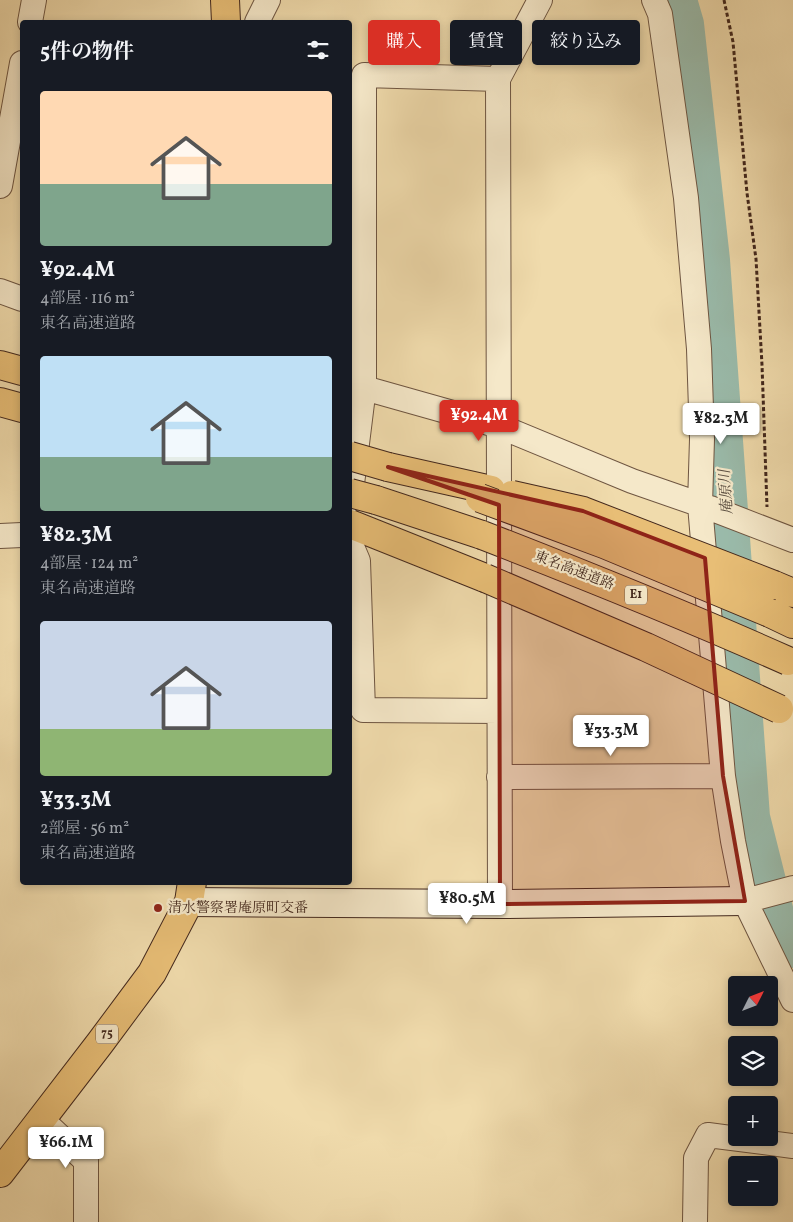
<!DOCTYPE html>
<html lang="ja">
<head>
<meta charset="utf-8">
<style>
	:root { --surface:#171b24; --page:#242831; --text:#f1f3f6; --muted:#9ea1a6; --accent:#d93025 }
	body { margin:0; font-family:Vollkorn,"Noto Serif JP",serif; background:var(--page); color:var(--text); height:100vh; display:flex; flex-direction:column; font-size:19px; white-space:nowrap }
	* { box-sizing:border-box; margin:0 }
	p { font-size:16px; color:var(--muted) }
	.icon { flex:none; width:28px; height:28px; fill:none; stroke:currentColor; stroke-width:2; stroke-linecap:round; stroke-linejoin:round }
	.map { position:relative; flex:1; overflow:hidden }
	.sheet { position:absolute; left:20px; top:20px; width:332px; height:865px; display:flex; flex-direction:column; background:var(--surface); border-radius:5px; box-shadow:0 2px 8px #0003 }
	.sheet>* { flex:none }
	.guide { position:absolute; left:368px; top:20px; width:350px; height:45px; display:flex; gap:10px }
	.needle { width:32px; rotate:48deg }
	.controls { position:absolute; left:728px; top:976px; display:grid; gap:10px }
	.controls a { display:grid; place-items:center; width:50px; height:50px; border-radius:5px; background:var(--surface); box-shadow:0 2px 8px #0003; font-size:25px }
	.price { position:absolute; translate:-50% -42px; padding:0 11px; border-radius:5px; background:#fff; color:#222; font-size:16px; line-height:32px; filter:drop-shadow(0 1px 2px #0008) }
	.price::after { content:''; position:absolute; left:50%; top:30px; width:15px; height:11px; margin-left:-8px; background:inherit; clip-path:polygon(0 0,100% 0,50% 100%) }
	.price.on { background:var(--accent); color:#fff }
	ul { padding:0; list-style:none }
	li { display:grid; align-content:center; gap:10px; height:265px; padding:0 20px }
	li span { display:grid; place-items:center; height:155px; border-radius:5px; color:#555 }
	li>.icon { margin-inline-start:auto }
	span .icon { width:90px; height:90px; fill:#fffc; stroke-width:1 }
	li b { font-size:21px }
	h2 { display:flex; justify-content:space-between; align-items:center; height:60px; padding:0 20px; font-size:21px }
	.tag { padding:0 18px; border-radius:5px; background:var(--surface); box-shadow:0 2px 8px #0003; font-size:18px; line-height:45px }
	.tag.on { background:var(--accent); color:#fff }
	.map>svg:first-child { display:block }
	.lines { fill:none; stroke-linecap:round; stroke-linejoin:round }
	.river { stroke:#9abbab; stroke-width:38 }
	.street-casing { stroke:#6e5541; stroke-width:26 }
	.secondary-casing { stroke:#43281d; stroke-width:30 }
	.primary-casing { stroke:#43281d; stroke-width:30 }
	.highway-casing { stroke:#43281d; stroke-width:30 }
	.path { stroke:#43281d; stroke-width:3; stroke-dasharray:4 2.5; stroke-linecap:butt }
	.street { stroke:#f5e8c9; stroke-width:24 }
	.secondary { stroke:#f5e8c9; stroke-width:28 }
	.primary { stroke:#e8be76; stroke-width:28 }
	.highway { stroke:#e8be76; stroke-width:28 }
	.highway-bridge-casing { stroke:#43281d; stroke-width:30; stroke-linecap:butt }
	.highway-bridge { stroke:#e8be76; stroke-width:28 }
	.marked { fill:#8f2418; fill-opacity:0.2; stroke:#8f2418; stroke-width:4; stroke-linejoin:round }
	.poi-dot { fill:#8f2418; stroke:#f5e8c9; stroke-width:2 }
	.labels { text-anchor:middle; dominant-baseline:central; stroke-width:4.5; stroke-linejoin:round; paint-order:stroke }
	.shield { fill:#f5e8c9; stroke:#786251; stroke-width:1 }
	.shield-label { font-size:12px; font-weight:bold; fill:#43281d }
	.street-label { font-size:14px; fill:#43281d; stroke:#f5e8c9 }
	.poi-label { font-size:14px; fill:#43281d; stroke:#f5e8c9; text-anchor:start }
	.water-label { font-size:15px; font-style:italic; fill:#594d40; stroke:#f5e8c9 }
</style>
</head>
<body>
<div class="map">
<svg width="793" height="1222" viewBox="0 0 793 1222">
	<rect width="100%" height="100%" fill="#f0dbac"/>
	<filter id="stains"><feTurbulence type="fractalNoise" baseFrequency=".004" numOctaves="4"/><feColorMatrix values="0 0 0 0 .2 0 0 0 0 .09 0 0 0 0 .02 0 0 0 .5 -.17"/></filter>
	<radialGradient id="worn" r=".72"><stop offset=".6" stop-color="#630" stop-opacity="0"/><stop offset="1" stop-color="#630" stop-opacity=".3"/></radialGradient>
	<g class="lines">
		<!-- river -->
		<path class="river" d="M678,0L685,24L711,260L751,817L777,921L793,949"/>
		<!-- street casing -->
		<g class="street-casing">
			<path id="street" d="M654,0L660,14L686,198L699,349L702,439L700,505L723,776L733,841L745,901L793,1000
				M30,22L34,0
				M257,22L268,0
				M0,186L22,63
				M0,291L22,299
				M350,384L499,426L632,481L710,508L793,540
				M350,500L364,387V75L498,79
				M0,536L22,535
				M350,542L358,561L363,710L499,711
				M499,777L723,776
				M745,901L793,888
				M500,904L498,79L540,0
				M41,1119L86,1161V1222
				M695,1222L696,1158L708,1135L793,1146"/>
		</g>
		<!-- secondary casing -->
		<g class="secondary-casing">
			<path id="secondary" d="M189,902L500,904L745,901"/>
		</g>
		<!-- primary casing -->
		<g class="primary-casing">
			<path id="primary" d="M225,0L226,22
				M0,1173L100,1043L152,973L189,902L192,882"/>
		</g>
		<!-- highway casing -->
		<g class="highway-casing">
			<path id="highway" d="M0,365L22,371
				M0,402L22,408
				M388,467L491,490
				M376,500L482,535
				M350,524L485,578
				M774,585L793,593
				M770,613L793,624"/>
		</g>
		<!-- path -->
		<path class="path" d="M724,0L733,42L747,193L756,259L762,365L767,507"/>
		<!-- street -->
		<use href="#street" class="street"/>
		<!-- secondary -->
		<use href="#secondary" class="secondary"/>
		<!-- primary -->
		<use href="#primary" class="primary"/>
		<!-- highway -->
		<use href="#highway" class="highway"/>
		<!-- highway-bridge casing -->
		<g class="highway-bridge-casing">
			<path id="highway-bridge" d="M350,456L388,467
				M350,493L376,500
				M512,495L583,511L774,585
				M480,498L604,544L770,613
				M482,535C585,575 687,616 788,661
				M485,578L646,647L779,709"/>
		</g>
		<!-- highway-bridge -->
		<use href="#highway-bridge" class="highway-bridge"/>
	</g>
	<!-- marked area -->
	<path class="marked" d="M388,467L583,511L705,558L723,776L745,901L500,904L499,505Z"/>
	<!-- markers -->
	<circle class="poi-dot" cx="158" cy="908" r="5"/>
	<g class="labels">
		<!-- shield labels -->
		<g class="shield">
			<rect x="625" y="585.5" width="22" height="19" rx="4"/>
			<rect x="96" y="1024.5" width="22" height="19" rx="4"/>
		</g>
		<g class="shield-label">
			<text x="636" y="595">E1</text>
			<text x="107" y="1034">75</text>
		</g>
		<!-- street labels -->
		<g class="street-label">
			<text transform="translate(574 571) rotate(21)">東名高速道路</text>
		</g>
		<!-- poi labels -->
		<g class="poi-label">
			<text x="168" y="908">清水警察署庵原町交番</text>
		</g>
		<!-- water labels -->
		<g class="water-label">
			<text transform="translate(727 492) rotate(-94)">庵原川</text>
		</g>
	</g>
	<rect width="100%" height="100%" filter="url(#stains)"/>
	<rect width="100%" height="100%" fill="url(#worn)"/>
</svg>
<div class="controls">
<a><svg class="needle" viewBox="-14 -14 28 28"><path d="M0-13l5 13h-10z" fill="#e53935"/><path d="M0 13l5-13h-10z" fill="#9ea1a6"/></svg></a>
<a><svg class="icon" aria-label="layers" viewBox="0 0 24 24"><path d="M12 4l9 5-9 5-9-5zM3 14l9 5 9-5"/></svg></a>
<a>+</a>
<a>−</a>
</div>
<b class="price on" style="left:479px;top:442px">¥92.4M</b>
<b class="price" style="left:721px;top:445px">¥82.3M</b>
<b class="price" style="left:611px;top:757px">¥33.3M</b>
<b class="price" style="left:467px;top:925px">¥80.5M</b>
<b class="price" style="left:66px;top:1169px">¥66.1M</b>
<div class="guide">
<a class="tag on">購入</a>
<a class="tag">賃貸</a>
<a class="tag">絞り込み</a>
</div>
<section class="sheet">
<h2>5件の物件<svg class="icon" aria-label="filters" viewBox="0 0 24 24"><path d="M4 7h16M4 17h16"/><circle cx="9" cy="7" r="2"/><circle cx="15" cy="17" r="2"/></svg></h2>
<ul>
<li><span style="background:linear-gradient(#ffd9b3 60%,#7fa58c 0)"><svg class="icon" aria-label="home" viewBox="0 0 24 24"><path d="M3 11l9-7 9 7M6 9v11h12V9"/></svg></span><div><b>¥92.4M</b><p>4部屋 · 116 m²</p><p>東名高速道路</p></div></li>
<li><span style="background:linear-gradient(#bfe0f5 65%,#7fa58c 0)"><svg class="icon" aria-label="home" viewBox="0 0 24 24"><path d="M3 11l9-7 9 7M6 9v11h12V9"/></svg></span><div><b>¥82.3M</b><p>4部屋 · 124 m²</p><p>東名高速道路</p></div></li>
<li><span style="background:linear-gradient(#c9d6e8 70%,#8fb573 0)"><svg class="icon" aria-label="home" viewBox="0 0 24 24"><path d="M3 11l9-7 9 7M6 9v11h12V9"/></svg></span><div><b>¥33.3M</b><p>2部屋 · 56 m²</p><p>東名高速道路</p></div></li>
</ul>
</section>
</div>
</body>
</html>
